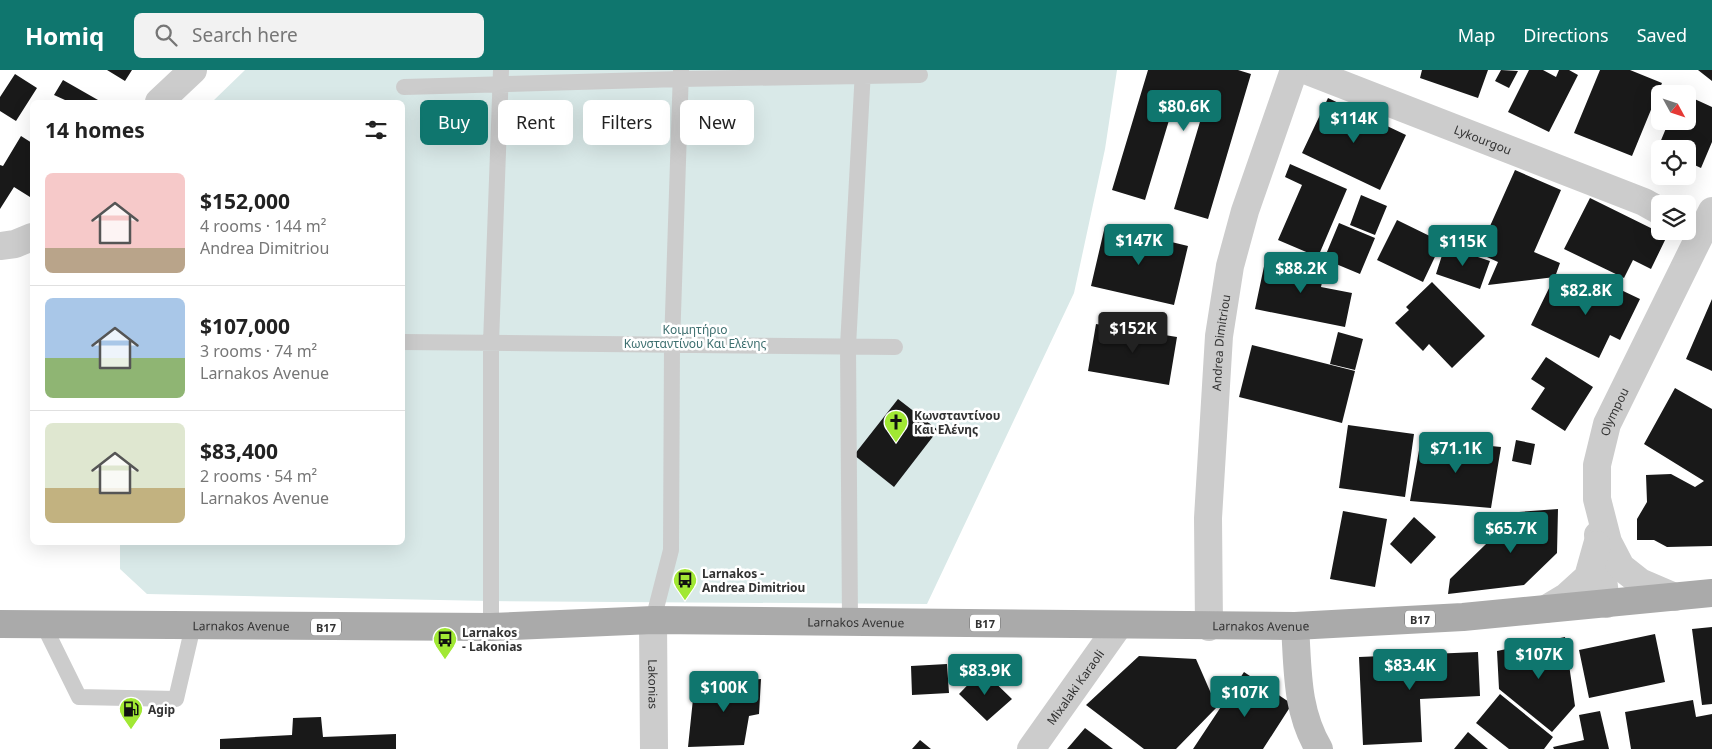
<!DOCTYPE html>
<html lang="en">
<head>
<meta charset="utf-8">
<style>
	:root { --surface:#fff; --page:#f2f2f2; --text:#222; --muted:#767676; --line:#e0e0e0; --accent:#0f766e }
	body { margin:0; font-family:"Noto Sans",sans-serif; background:var(--page); color:var(--text); height:100vh; display:flex; flex-direction:column; font-size:19px; white-space:nowrap }
	* { box-sizing:border-box; margin:0 }
	p { font-size:16px; color:var(--muted) }
	.icon { flex:none; width:28px; height:28px; fill:none; stroke:currentColor; stroke-width:2; stroke-linecap:round; stroke-linejoin:round }
	.map { position:relative; flex:1; overflow:hidden }
	.panel { position:absolute; left:30px; top:30px; width:375px; height:445px; display:flex; flex-direction:column; background:var(--surface); border-radius:8px; box-shadow:0 5px 20px #0002 }
	.panel>* { flex:none }
	.guide { position:absolute; left:420px; top:30px; width:475px; height:45px; display:flex; gap:10px }
	.needle { width:32px; rotate:130deg }
	.controls { position:absolute; left:1651px; top:15px; display:grid; gap:10px }
	.controls a { display:grid; place-items:center; width:45px; height:45px; border-radius:8px; background:var(--surface); box-shadow:0 5px 20px #0002; font-size:25px }
	.price { position:absolute; translate:-50% -42px; padding:0 11px; border-radius:5px; background:var(--accent); color:#fff; font-size:16px; line-height:32px; filter:drop-shadow(0 1px 2px #0008) }
	.price::after { content:''; position:absolute; left:50%; top:30px; width:15px; height:11px; margin-left:-8px; background:inherit; clip-path:polygon(0 0,100% 0,50% 100%) }
	.price.selected { background:#222; color:#fff }
	ul { padding:0; list-style:none }
	li { display:flex; align-items:center; gap:15px; height:125px; padding:0 15px }
	li+li { border-top:1px solid var(--line) }
	li span { display:grid; place-items:center; flex:none; width:140px; height:100px; border-radius:8px; color:#555 }
	li>.icon { margin-inline-start:auto }
	span .icon { width:60px; height:60px; fill:#fffc; stroke-width:1 }
	li b { font-size:21px }
	h2 { display:flex; justify-content:space-between; align-items:center; height:60px; padding:0 15px; font-size:21px }
	.pill { padding:0 18px; border-radius:8px; background:var(--surface); box-shadow:0 5px 20px #0002; font-size:18px; line-height:45px }
	.pill.selected { background:var(--accent); color:#fff }
	header { display:flex; align-items:center; gap:30px; box-sizing:border-box; height:70px; padding:0 25px; background:var(--accent); color:#fff }
	header strong { font-size:24px }
	nav { display:flex; gap:28px; margin-inline-start:auto; font-size:18px }
	.search { width:350px; height:45px; background:var(--page); display:flex; align-items:center; gap:12px; box-sizing:border-box; padding:0 18px; border-radius:8px; color:var(--muted); font-size:19px }
	.map>svg:first-child { display:block }
	.green { fill:#d9e9e8 }
	.building { fill:#191919 }
	.lines { fill:none; stroke-linecap:round; stroke-linejoin:round }
	.lane { stroke:#ccc; stroke-width:16 }
	.street { stroke:#ccc; stroke-width:28 }
	.secondary { stroke:#bcbcbc; stroke-width:28 }
	.primary { stroke:#aaa; stroke-width:28 }
	.labels { text-anchor:middle; dominant-baseline:central; stroke-width:5; stroke-linejoin:round; paint-order:stroke }
	.shield { fill:#fff; stroke:#707070; stroke-width:1 }
	.shield-label { font-size:11px; font-weight:bold; fill:#323232 }
	.street-label { font-size:12px; fill:#323232; stroke:#fff }
	.park-label { font-size:12px; fill:#3d6f6f; stroke:#fff }
	.poi-label { font-size:12px; font-weight:bold; fill:#323232; stroke:#fff; text-anchor:start }
</style>
</head>
<body>
<header>
<strong>Homiq</strong>
<div class="search"><svg class="icon" aria-label="search" viewBox="0 0 24 24"><circle cx="10" cy="10" r="6"/><path d="M15 15l6 6"/></svg>Search here</div>
<nav><a>Map</a><a>Directions</a><a>Saved</a></nav>
</header>
<div class="map">
<svg width="1712" height="679" viewBox="0 0 1712 679">
	<rect width="100%" height="100%" fill="#fff"/>
	<!-- green -->
	<path class="green" d="M245,0H1117L1105,79L1074,223L927,534L489,531L147,524L120,499V473L402,472V32H212Z"/>
	<!-- building -->
	<path class="building" d="M107,0H132L125,11Z
		M1148,0H1238L1251,4L1208,149L1174,139L1202,45L1173,37L1145,130L1112,120Z
		M1422,0H1488L1478,28L1420,8Z
		M1501,0L1518,1L1509,18L1495,11Z
		M1529,0H1543L1556,7L1559,0H1569L1578,5L1549,62L1508,42Z
		M1600,0H1630L1662,13L1632,86L1574,63Z
		M1698,0H1712V11Z
		M15,4L37,18L16,51L0,41V27Z
		M63,10L98,30L97,32H64L65,30L54,25Z
		M1688,26L1712,37V72L1701,98L1688,92V79H1660V96L1652,92L1669,51H1688Z
		M1328,28L1406,65L1380,120L1302,83Z
		M21,66L32,73V123L30,127L14,117L0,139V95L3,96Z
		M1290,94L1347,119L1318,187L1278,170L1302,115L1285,107Z
		M1515,100L1561,120L1534,182L1560,193L1555,207L1488,215L1498,192L1478,183Z
		M1361,125L1387,136L1375,165L1350,155Z
		M1590,128L1667,166L1651,199L1633,190L1624,208L1564,179Z
		M1397,150L1442,172L1423,212L1377,190Z
		M1339,153L1375,168L1360,204L1324,189Z
		M1105,156L1188,176L1174,235L1091,216Z
		M1445,176L1490,191L1480,219L1436,204Z
		M1266,187L1325,199L1321,217L1352,223L1345,257L1255,239Z
		M1600,210L1640,229L1620,270L1610,265L1599,288L1531,255L1552,212L1590,231Z
		M1432,212L1485,266L1452,298L1429,274L1423,281L1395,253L1409,240L1406,237Z
		M1712,229V301L1686,289Z
		M1096,254L1177,267L1169,315L1088,301Z
		M1338,262L1363,269L1355,300L1330,294Z
		M1252,275L1355,301L1342,353L1239,327Z
		M1546,287L1593,317L1565,361L1531,339L1545,318L1531,309Z
		M1675,318L1712,339V476L1667,477L1654,470H1637V449L1647,432L1646,405L1671,404L1695,417L1704,411L1644,374Z
		M898,329L938,360L894,417L854,385Z
		M1348,355L1414,364L1405,427L1339,418Z
		M1421,369L1501,377L1491,438L1410,431Z
		M1516,370L1535,374L1531,395L1512,391Z
		M1558,439L1557,483L1524,515L1448,524L1450,509L1519,442Z
		M1343,441L1387,449L1375,517L1330,509Z
		M1414,447L1436,467L1411,494L1390,474Z
		M1712,557V634L1702,635L1692,559Z
		M1655,564L1665,612L1589,628L1579,580Z
		M1565,567L1575,636L1552,662L1499,619L1497,581Z
		M1478,582L1480,626L1420,629L1422,672L1363,675L1359,587Z
		M1139,586L1196,589L1217,637L1176,679H1144L1086,635Z
		M947,594L949,623L912,625L911,596Z
		M982,600L1012,629L987,651L959,624Z
		M1244,602L1292,634L1263,679H1193Z
		M761,609L759,644L749,646L744,675L688,677L693,629L699,621L713,612Z
		M1500,624L1553,667L1544,679H1509L1476,653Z
		M1693,630L1696,647L1712,644V679H1631L1625,642Z
		M1600,641L1609,679H1554L1553,677L1584,670L1579,645Z
		M321,647L323,667L396,664V679H220V669L292,665L293,648Z
		M1085,658L1113,679H1067Z
		M1468,662L1488,679H1454Z
		M920,670L931,679H912Z"/>
	<g class="lines">
		<!-- lane -->
		<path class="lane" d="M404,17L681,9L920,5
			M402,272L895,277
			M653,550L671,480L672,275L681,0
			M850,551L848,276L863,0
			M43,554L79,627L176,629L193,556
			M491,557V273L501,0"/>
		<!-- street -->
		<g class="street">
			<path id="s1" d="M1305,0L1644,132L1660,141"/>
			<path d="M159,32L193,0"/>
			<path d="M0,176L15,174L32,167"/>
			<path d="M1598,465L1606,534"/>
			<path id="s2" d="M1675,527L1640,512L1621,497L1608,472L1597,429V395L1607,354L1712,141"/>
			<path d="M1546,539L1566,527L1588,507L1597,475"/>
			<path id="s3" d="M653,550L654,679"/>
			<path id="s4" d="M1209,557L1208,448L1219,266L1230,196L1245,141L1294,0"/>
			<path id="s5" d="M1031,679L1119,555"/>
		</g>
		<!-- secondary -->
		<path class="secondary" d="M1295,556C1298,600 1296,640 1319,679"/>
		<!-- primary -->
		<path class="primary" id="s6" d="M0,554L491,557L653,550L1295,556L1463,547L1712,523"/>
	</g>
	<!-- icons -->
	<defs>
		<g id="church-pin" transform="scale(1.25)"><path d="M0 17L-7.5 6A9.5 9.5 0 1 1 7.5 6Z" fill="#a1e834" stroke="#fff"/><path d="M-1.2-6h2.4v3.5h3.3v2.4h-3.3V6h-2.4V-.1h-3.3v-2.4h3.3Z" fill="#111"/></g>
		<g id="bus-pin" transform="scale(1.25)"><path d="M0 17L-7.5 6A9.5 9.5 0 1 1 7.5 6Z" fill="#a1e834" stroke="#fff"/><path d="M-5-6H5V4H4V6H2V4H-2V6H-4V4H-5ZM-3.5-4V0h7V-4ZM-3.5 1.2v1.5H-2V1.2ZM2 1.2v1.5H3.5V1.2Z" fill="#111"/></g>
		<g id="fuel-pin" transform="scale(1.25)"><path d="M0 17L-7.5 6A9.5 9.5 0 1 1 7.5 6Z" fill="#a1e834" stroke="#fff"/><path d="M-5.5-6h7V0h2V4h1.3V-2.5L3-4.5l.8-.8L6-3V5H2.5V1h-1V6h-7ZM-4.2-4.7v3.2H.2V-4.7Z" fill="#111"/></g>
	</defs>
	<g fill-rule="evenodd">
		<use href="#church-pin" x="896" y="352"/>
		<use href="#bus-pin" x="685" y="510"/>
		<use href="#bus-pin" x="445" y="569"/>
		<use href="#fuel-pin" x="131" y="639"/>
	</g>
	<g class="labels">
		<!-- shield labels -->
		<g class="shield">
			<rect x="1405" y="540.5" width="30" height="17" rx="4"/>
			<rect x="970" y="544.5" width="30" height="17" rx="4"/>
			<rect x="311" y="548.5" width="30" height="17" rx="4"/>
		</g>
		<g class="shield-label">
			<text x="1420" y="549">B17</text>
			<text x="985" y="553">B17</text>
			<text x="326" y="557">B17</text>
		</g>
		<!-- street labels -->
		<g class="street-label">
			<text stroke="none"><textPath href="#s1" startOffset="191">Lykourgou</textPath></text>
			<text stroke="none"><textPath href="#s4" startOffset="285">Andrea Dimitriou</textPath></text>
			<text stroke="none"><textPath href="#s2" startOffset="225">Olympou</textPath></text>
			<text stroke="none"><textPath href="#s6" startOffset="856">Larnakos Avenue</textPath></text>
			<text stroke="none"><textPath href="#s6" startOffset="241">Larnakos Avenue</textPath></text>
			<text stroke="none"><textPath href="#s6" startOffset="1261">Larnakos Avenue</textPath></text>
			<text stroke="none"><textPath href="#s3" startOffset="64">Lakonias</textPath></text>
			<text stroke="none"><textPath href="#s5" startOffset="76">Mixalaki Karaoli</textPath></text>
		</g>
		<!-- park labels -->
		<g class="park-label">
			<text x="695" y="259">Κοιμητήριο<tspan x="695" dy="14">Κωνσταντίνου Και Ελένης</tspan></text>
		</g>
		<!-- poi labels -->
		<g class="poi-label">
			<text x="914" y="345">Κωνσταντίνου<tspan x="914" dy="14">Και Ελένης</tspan></text>
			<text x="702" y="503">Larnakos -<tspan x="702" dy="14">Andrea Dimitriou</tspan></text>
			<text x="462" y="562">Larnakos<tspan x="462" dy="14">- Lakonias</tspan></text>
			<text x="148" y="639">Agip</text>
		</g>
	</g>
</svg>
<div class="controls">
<a><svg class="needle" viewBox="-14 -14 28 28"><path d="M0-13l5 13h-10z" fill="#e53935"/><path d="M0 13l5-13h-10z" fill="#767676"/></svg></a>
<a><svg class="icon" aria-label="locate" viewBox="0 0 24 24"><circle cx="12" cy="12" r="6"/><path d="M12 2v4M12 18v4M2 12h4M18 12h4"/></svg></a>
<a><svg class="icon" aria-label="layers" viewBox="0 0 24 24"><path d="M12 4l9 5-9 5-9-5zM3 14l9 5 9-5"/></svg></a>
</div>
<b class="price" style="left:1184px;top:62px">$80.6K</b>
<b class="price" style="left:1354px;top:74px">$114K</b>
<b class="price" style="left:1139px;top:196px">$147K</b>
<b class="price" style="left:1463px;top:197px">$115K</b>
<b class="price" style="left:1301px;top:224px">$88.2K</b>
<b class="price" style="left:1586px;top:246px">$82.8K</b>
<b class="price selected" style="left:1133px;top:284px">$152K</b>
<b class="price" style="left:1456px;top:404px">$71.1K</b>
<b class="price" style="left:1511px;top:484px">$65.7K</b>
<b class="price" style="left:1539px;top:610px">$107K</b>
<b class="price" style="left:1410px;top:621px">$83.4K</b>
<b class="price" style="left:985px;top:626px">$83.9K</b>
<b class="price" style="left:724px;top:643px">$100K</b>
<b class="price" style="left:1245px;top:648px">$107K</b>
<div class="guide">
<a class="pill selected">Buy</a>
<a class="pill">Rent</a>
<a class="pill">Filters</a>
<a class="pill">New</a>
</div>
<section class="panel">
<h2>14 homes<svg class="icon" aria-label="filters" viewBox="0 0 24 24"><path d="M4 7h16M4 17h16"/><circle cx="9" cy="7" r="2"/><circle cx="15" cy="17" r="2"/></svg></h2>
<ul>
<li><span style="background:linear-gradient(#f6c9c9 75%,#b9a48a 0)"><svg class="icon" aria-label="home" viewBox="0 0 24 24"><path d="M3 11l9-7 9 7M6 9v11h12V9"/></svg></span><div><b>$152,000</b><p>4 rooms · 144 m²</p><p>Andrea Dimitriou</p></div></li>
<li><span style="background:linear-gradient(#a9c7e8 60%,#8fb573 0)"><svg class="icon" aria-label="home" viewBox="0 0 24 24"><path d="M3 11l9-7 9 7M6 9v11h12V9"/></svg></span><div><b>$107,000</b><p>3 rooms · 74 m²</p><p>Larnakos Avenue</p></div></li>
<li><span style="background:linear-gradient(#dfe7d0 65%,#c2b280 0)"><svg class="icon" aria-label="home" viewBox="0 0 24 24"><path d="M3 11l9-7 9 7M6 9v11h12V9"/></svg></span><div><b>$83,400</b><p>2 rooms · 54 m²</p><p>Larnakos Avenue</p></div></li>
</ul>
</section>
</div>
</body>
</html>
